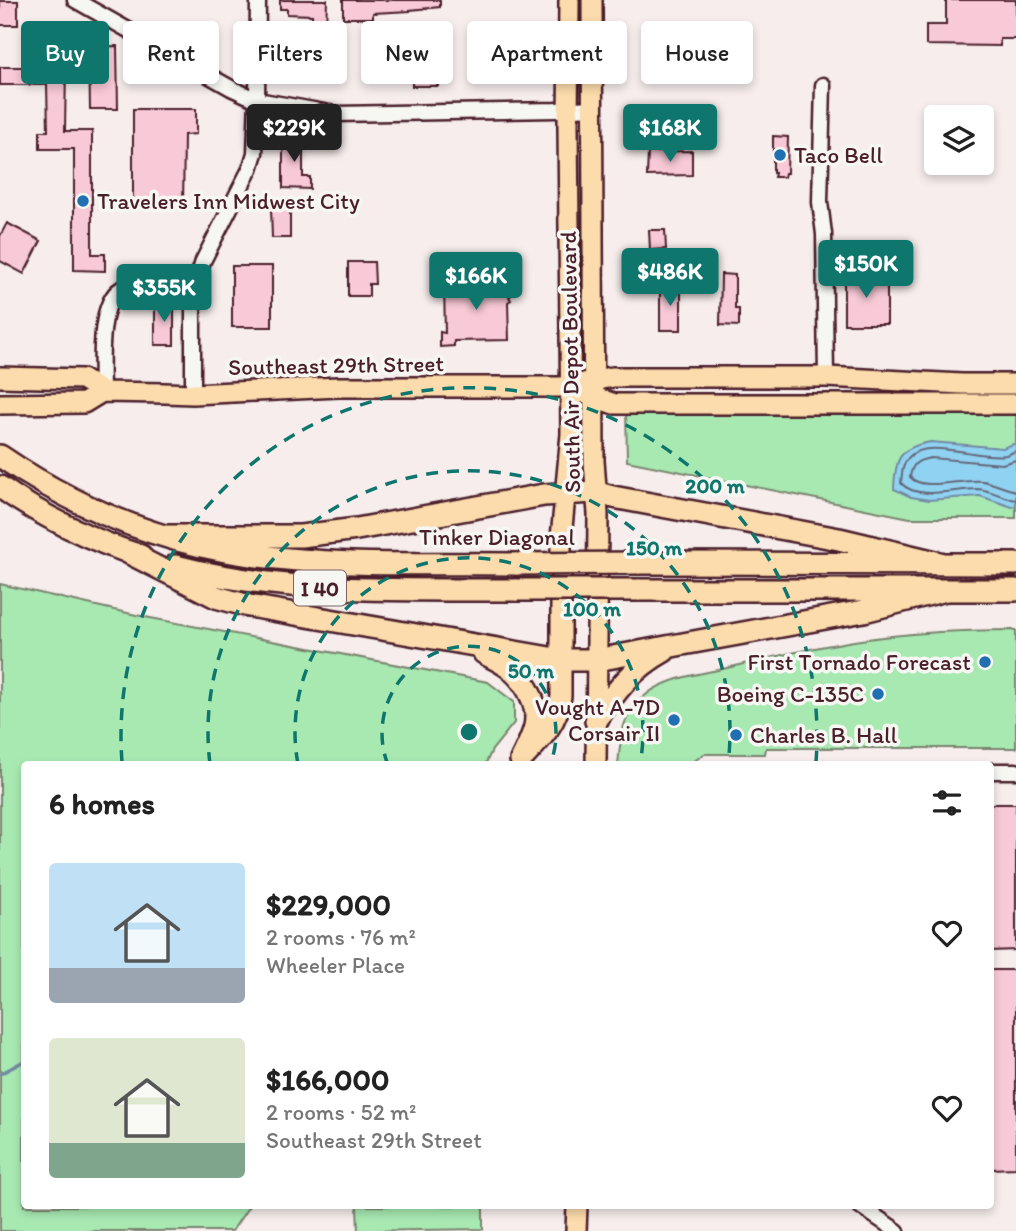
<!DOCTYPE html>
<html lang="en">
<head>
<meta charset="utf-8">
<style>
	:root { --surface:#fff; --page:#f6f6f6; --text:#222; --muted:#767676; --accent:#0f766e }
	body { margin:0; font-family:Itim,sans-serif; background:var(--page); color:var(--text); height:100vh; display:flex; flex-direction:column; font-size:26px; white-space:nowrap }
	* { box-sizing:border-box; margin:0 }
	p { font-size:23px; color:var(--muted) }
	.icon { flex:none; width:38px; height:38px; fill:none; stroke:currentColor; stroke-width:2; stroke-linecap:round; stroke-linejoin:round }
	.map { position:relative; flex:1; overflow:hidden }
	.sheet { position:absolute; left:21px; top:761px; width:973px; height:448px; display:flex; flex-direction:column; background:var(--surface); border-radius:7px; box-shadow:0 4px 10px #0003 }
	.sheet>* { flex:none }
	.banner { position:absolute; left:21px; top:21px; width:975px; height:63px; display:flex; gap:14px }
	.buttons { position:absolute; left:924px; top:105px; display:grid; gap:14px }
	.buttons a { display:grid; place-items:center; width:70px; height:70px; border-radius:7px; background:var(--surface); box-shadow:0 4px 10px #0003; font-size:35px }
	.price { position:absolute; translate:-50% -60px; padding:0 16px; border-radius:7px; background:var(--accent); color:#fff; font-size:23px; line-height:46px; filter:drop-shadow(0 2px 4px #0008) }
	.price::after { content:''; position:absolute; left:50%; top:42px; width:21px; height:16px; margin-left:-10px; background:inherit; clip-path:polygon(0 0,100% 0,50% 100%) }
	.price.current { background:#222; color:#fff }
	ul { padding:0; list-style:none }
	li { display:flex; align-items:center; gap:21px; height:175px; padding:0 28px }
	li span { display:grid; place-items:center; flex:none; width:196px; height:140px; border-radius:7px; color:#555 }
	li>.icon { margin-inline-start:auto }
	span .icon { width:84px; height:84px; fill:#fffc; stroke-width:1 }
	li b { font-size:30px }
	h2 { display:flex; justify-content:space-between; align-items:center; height:84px; padding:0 28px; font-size:30px }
	.pill { padding:0 24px; border-radius:7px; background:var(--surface); box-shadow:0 4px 10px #0003; font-size:24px; line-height:63px }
	.pill.current { background:var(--accent); color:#fff }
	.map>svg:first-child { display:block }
	.green { fill:#a8e9b2; stroke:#79846e; stroke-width:2 }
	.water { fill:#8fd2f1; stroke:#738aa2; stroke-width:2 }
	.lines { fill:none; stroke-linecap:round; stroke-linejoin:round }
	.shore { stroke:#66677a; stroke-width:2 }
	.stream { stroke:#738aa2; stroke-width:3.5 }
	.building { fill:#f8c9d6; stroke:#4a1f2b; stroke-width:2 }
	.minor-casing { stroke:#4a1f2b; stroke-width:19 }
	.major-casing { stroke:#4a1f2b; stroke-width:24 }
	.highway-casing { stroke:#4a1f2b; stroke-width:26 }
	.minor { stroke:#f6f6f2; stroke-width:14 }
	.major { stroke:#fcdcac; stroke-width:19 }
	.highway { stroke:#fcdcac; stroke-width:21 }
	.highway-bridge-casing { stroke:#4a1f2b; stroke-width:26; stroke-linecap:butt }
	.highway-bridge { stroke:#fcdcac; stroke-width:21 }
	.ring { fill:none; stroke:#0f766e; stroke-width:3.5; stroke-dasharray:12 9 }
	.poi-dot { fill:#1f6fb2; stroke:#f6f6f2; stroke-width:2.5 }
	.labels { text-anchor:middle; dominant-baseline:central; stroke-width:7; stroke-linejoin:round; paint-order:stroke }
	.shield { fill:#f6f6f2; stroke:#7e6067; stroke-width:2 }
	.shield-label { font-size:21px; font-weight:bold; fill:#4a1f2b }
	.poi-label { font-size:23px; fill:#4a1f2b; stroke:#f6f6f2; text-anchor:start }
	.street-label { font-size:23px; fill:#4a1f2b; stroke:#f6f6f2 }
	.centre { fill:#0f766e; stroke:#f6f6f2; stroke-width:3.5 }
	.ring-label { font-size:21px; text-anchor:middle; font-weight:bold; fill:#0f766e; stroke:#f6f6f2; stroke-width:7; stroke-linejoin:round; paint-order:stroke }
</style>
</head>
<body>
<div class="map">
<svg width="1016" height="1231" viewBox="0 0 1016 1231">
	<rect width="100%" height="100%" fill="#f6edec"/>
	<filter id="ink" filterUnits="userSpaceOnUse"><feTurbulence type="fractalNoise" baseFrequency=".0143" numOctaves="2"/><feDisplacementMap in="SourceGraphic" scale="14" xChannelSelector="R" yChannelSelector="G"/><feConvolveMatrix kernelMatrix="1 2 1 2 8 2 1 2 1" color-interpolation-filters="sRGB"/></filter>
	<g filter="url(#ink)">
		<!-- green -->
		<path class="green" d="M626,408H1016V518H910L627,461Z
			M0,584L145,617L488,682L514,702V723L492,750L485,765H24V1206H249L232,1231H0Z
			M1016,630V748H766L765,754H704L689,765H618C621,736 621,713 647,694C669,677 701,674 727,668C761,660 796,651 831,645C892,633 954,630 1016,630Z
			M357,1206H483V1229L358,1231Z"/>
		<!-- water -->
		<path class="water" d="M931,442L1003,448L1016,443V506L1012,507L980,496L929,500L911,497L894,489C895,459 899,447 931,442Z"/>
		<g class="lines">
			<!-- shore -->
			<path class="shore" d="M1016,451C1013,452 1009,454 1006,455C980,460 928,437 909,457C902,464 902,474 901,483C917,501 955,489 978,489C991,490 1003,498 1016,500
				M1016,460L1002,464L931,458C918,460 912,463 910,477C923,492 963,478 983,481C994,483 1005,489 1016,491"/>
			<!-- stream -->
			<path class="stream" d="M0,1074L24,1061"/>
		</g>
		<!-- building -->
		<path class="building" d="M280,0H327L326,28H312V15L287,14V9H280Z
			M343,0H440V7L410,10V11L373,13V18H343Z
			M946,0H1016V39H1000V46L926,45V25H946Z
			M0,1H18V25H0Z
			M117,46L118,109H90L89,47Z
			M418,48H437L438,86H412V67H400L399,53H418Z
			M492,53H528V74H491Z
			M0,67H66L65,131H92V254H105V271L74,270V149H40V131H48L47,85H0Z
			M133,109H196V134L184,135L183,208H133Z
			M283,136H303V177H310V189L283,188Z
			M773,136L788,137L787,173H785L784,177H774L775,173H773Z
			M692,151V175L647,176L648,152Z
			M290,206V238H272L271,207Z
			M7,223L41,241L24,274L0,261V236Z
			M649,230H665L666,249L650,250Z
			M348,262H374L375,284H369V296H348Z
			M232,266H272V327H232Z
			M491,273L513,294L509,297L511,300L508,302L509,340L454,341V346L440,347V332L445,333L444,283L479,284L486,275L488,277Z
			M721,274L735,275V309H739V326L720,325Z
			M844,275H887V324H844Z
			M660,286L681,287V330H660Z
			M155,303H174V345H155Z
			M990,804H1016V950L990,951Z
			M990,970H1016V1168L990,1169Z"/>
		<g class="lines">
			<!-- minor casing -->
			<g class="minor-casing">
				<path id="minor" d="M75,0L231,88L257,100L336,114L555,110L592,108
					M823,85L820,202L824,234L826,377
					M102,392C102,367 97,303 121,289C139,279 176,284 196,284
					M193,394V302L196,284L203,261L250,169L255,153L257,100L258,0
					M990,771H1016
					M860,1206L897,1231"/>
			</g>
			<!-- major casing -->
			<g class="major-casing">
				<path id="major" d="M592,0L594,461L598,514L596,765
					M0,377L82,379L102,392L165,393L193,394L338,387H570L594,380L613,377H826L962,384H1016
					M584,393L614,404H1016
					M0,404L84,403L102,392
					M525,757C542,739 559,721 561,696V538L571,434L568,127L569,0
					M576,1231L577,1206"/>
			</g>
			<!-- highway casing -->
			<g class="highway-casing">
				<path id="highway" d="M0,456C75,507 160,543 251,555C339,567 429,563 517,564
					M0,487C39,515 95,542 141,556
					M167,536H301L357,529L544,495L595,492L613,497L839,539L944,564
					M127,552L216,597L249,606L561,660H597L650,650L864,611L946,590
					M638,563L1016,564
					M175,566C287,595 402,589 517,590
					M638,590H1016
					M484,653C493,658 505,663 512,670C528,684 541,709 534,730C531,740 526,750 521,760
					M596,721C615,691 633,668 664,651"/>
			</g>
			<!-- minor -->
			<use href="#minor" class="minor"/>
			<!-- major -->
			<use href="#major" class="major"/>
			<!-- highway -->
			<use href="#highway" class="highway"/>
			<!-- highway-bridge casing -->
			<g class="highway-bridge-casing">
				<path id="highway-bridge" d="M517,564L638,563
					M517,590H638"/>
			</g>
			<!-- highway-bridge -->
			<use href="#highway-bridge" class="highway-bridge"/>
		</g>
	</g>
	<!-- distance rings -->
	<g class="ring">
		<path d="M388 765A87 87 0 1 1 550 765"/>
		<path d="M298 764A174 174 0 1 1 640 764"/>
		<path d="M210 764A261 261 0 1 1 728 764"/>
		<path d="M122 762A348 348 0 1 1 816 762"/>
	</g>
	<!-- markers -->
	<g class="poi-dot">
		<circle cx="780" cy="155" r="7"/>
		<circle cx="83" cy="201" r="7"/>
		<circle cx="985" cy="662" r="7"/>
		<circle cx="878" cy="694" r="7"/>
		<circle cx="674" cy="720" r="7"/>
		<circle cx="736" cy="735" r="7"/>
	</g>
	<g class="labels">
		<!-- shield labels -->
		<rect class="shield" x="294" y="570.5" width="52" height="35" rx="5"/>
		<g class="shield-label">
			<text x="320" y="588">I 40</text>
		</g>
		<!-- poi labels -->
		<g class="poi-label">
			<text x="794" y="155">Taco Bell</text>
			<text x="97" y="201">Travelers Inn Midwest City</text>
			<text x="971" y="662" text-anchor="end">First Tornado Forecast</text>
			<text x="864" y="694" text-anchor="end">Boeing C-135C</text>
			<text x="660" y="707" text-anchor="end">Vought A-7D<tspan x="660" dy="26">Corsair II</tspan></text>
			<text x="750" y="735">Charles B. Hall</text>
		</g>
		<!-- street labels -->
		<g class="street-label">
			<text transform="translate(570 362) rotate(-91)">South Air Depot Boulevard</text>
			<text transform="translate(336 365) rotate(-1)">Southeast 29th Street</text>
			<text x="497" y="537">Tinker Diagonal</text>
		</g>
	</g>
	<circle cx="469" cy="732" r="10" class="centre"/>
	<g class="ring-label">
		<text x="715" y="493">200 m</text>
		<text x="654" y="555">150 m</text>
		<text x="592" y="616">100 m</text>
		<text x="531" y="678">50 m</text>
	</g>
</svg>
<div class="buttons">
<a><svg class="icon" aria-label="layers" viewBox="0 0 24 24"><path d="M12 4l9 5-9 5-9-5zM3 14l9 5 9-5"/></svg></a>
</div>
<b class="price current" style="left:294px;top:164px">$229K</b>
<b class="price" style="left:670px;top:164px">$168K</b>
<b class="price" style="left:866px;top:300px">$150K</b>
<b class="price" style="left:670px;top:308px">$486K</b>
<b class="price" style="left:476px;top:312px">$166K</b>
<b class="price" style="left:164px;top:324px">$355K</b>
<div class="banner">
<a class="pill current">Buy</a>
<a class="pill">Rent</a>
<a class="pill">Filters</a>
<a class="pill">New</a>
<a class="pill">Apartment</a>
<a class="pill">House</a>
</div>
<section class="sheet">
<h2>6 homes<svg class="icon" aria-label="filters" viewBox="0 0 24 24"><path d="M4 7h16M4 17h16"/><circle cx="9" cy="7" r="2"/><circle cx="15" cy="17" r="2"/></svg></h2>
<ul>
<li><span style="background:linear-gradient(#bfe0f5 75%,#9aa5b1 0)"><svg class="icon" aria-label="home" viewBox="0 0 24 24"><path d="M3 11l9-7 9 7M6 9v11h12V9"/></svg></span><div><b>$229,000</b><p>2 rooms · 76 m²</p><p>Wheeler Place</p></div><svg class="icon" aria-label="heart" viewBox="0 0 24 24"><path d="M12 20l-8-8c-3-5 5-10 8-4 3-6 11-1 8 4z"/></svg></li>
<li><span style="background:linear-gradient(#dfe7d0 75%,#7fa58c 0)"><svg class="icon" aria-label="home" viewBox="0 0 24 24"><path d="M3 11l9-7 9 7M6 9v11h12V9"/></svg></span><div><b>$166,000</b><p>2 rooms · 52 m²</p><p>Southeast 29th Street</p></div><svg class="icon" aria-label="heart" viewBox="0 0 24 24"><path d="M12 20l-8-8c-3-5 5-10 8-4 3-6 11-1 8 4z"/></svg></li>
</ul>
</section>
</div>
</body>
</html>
